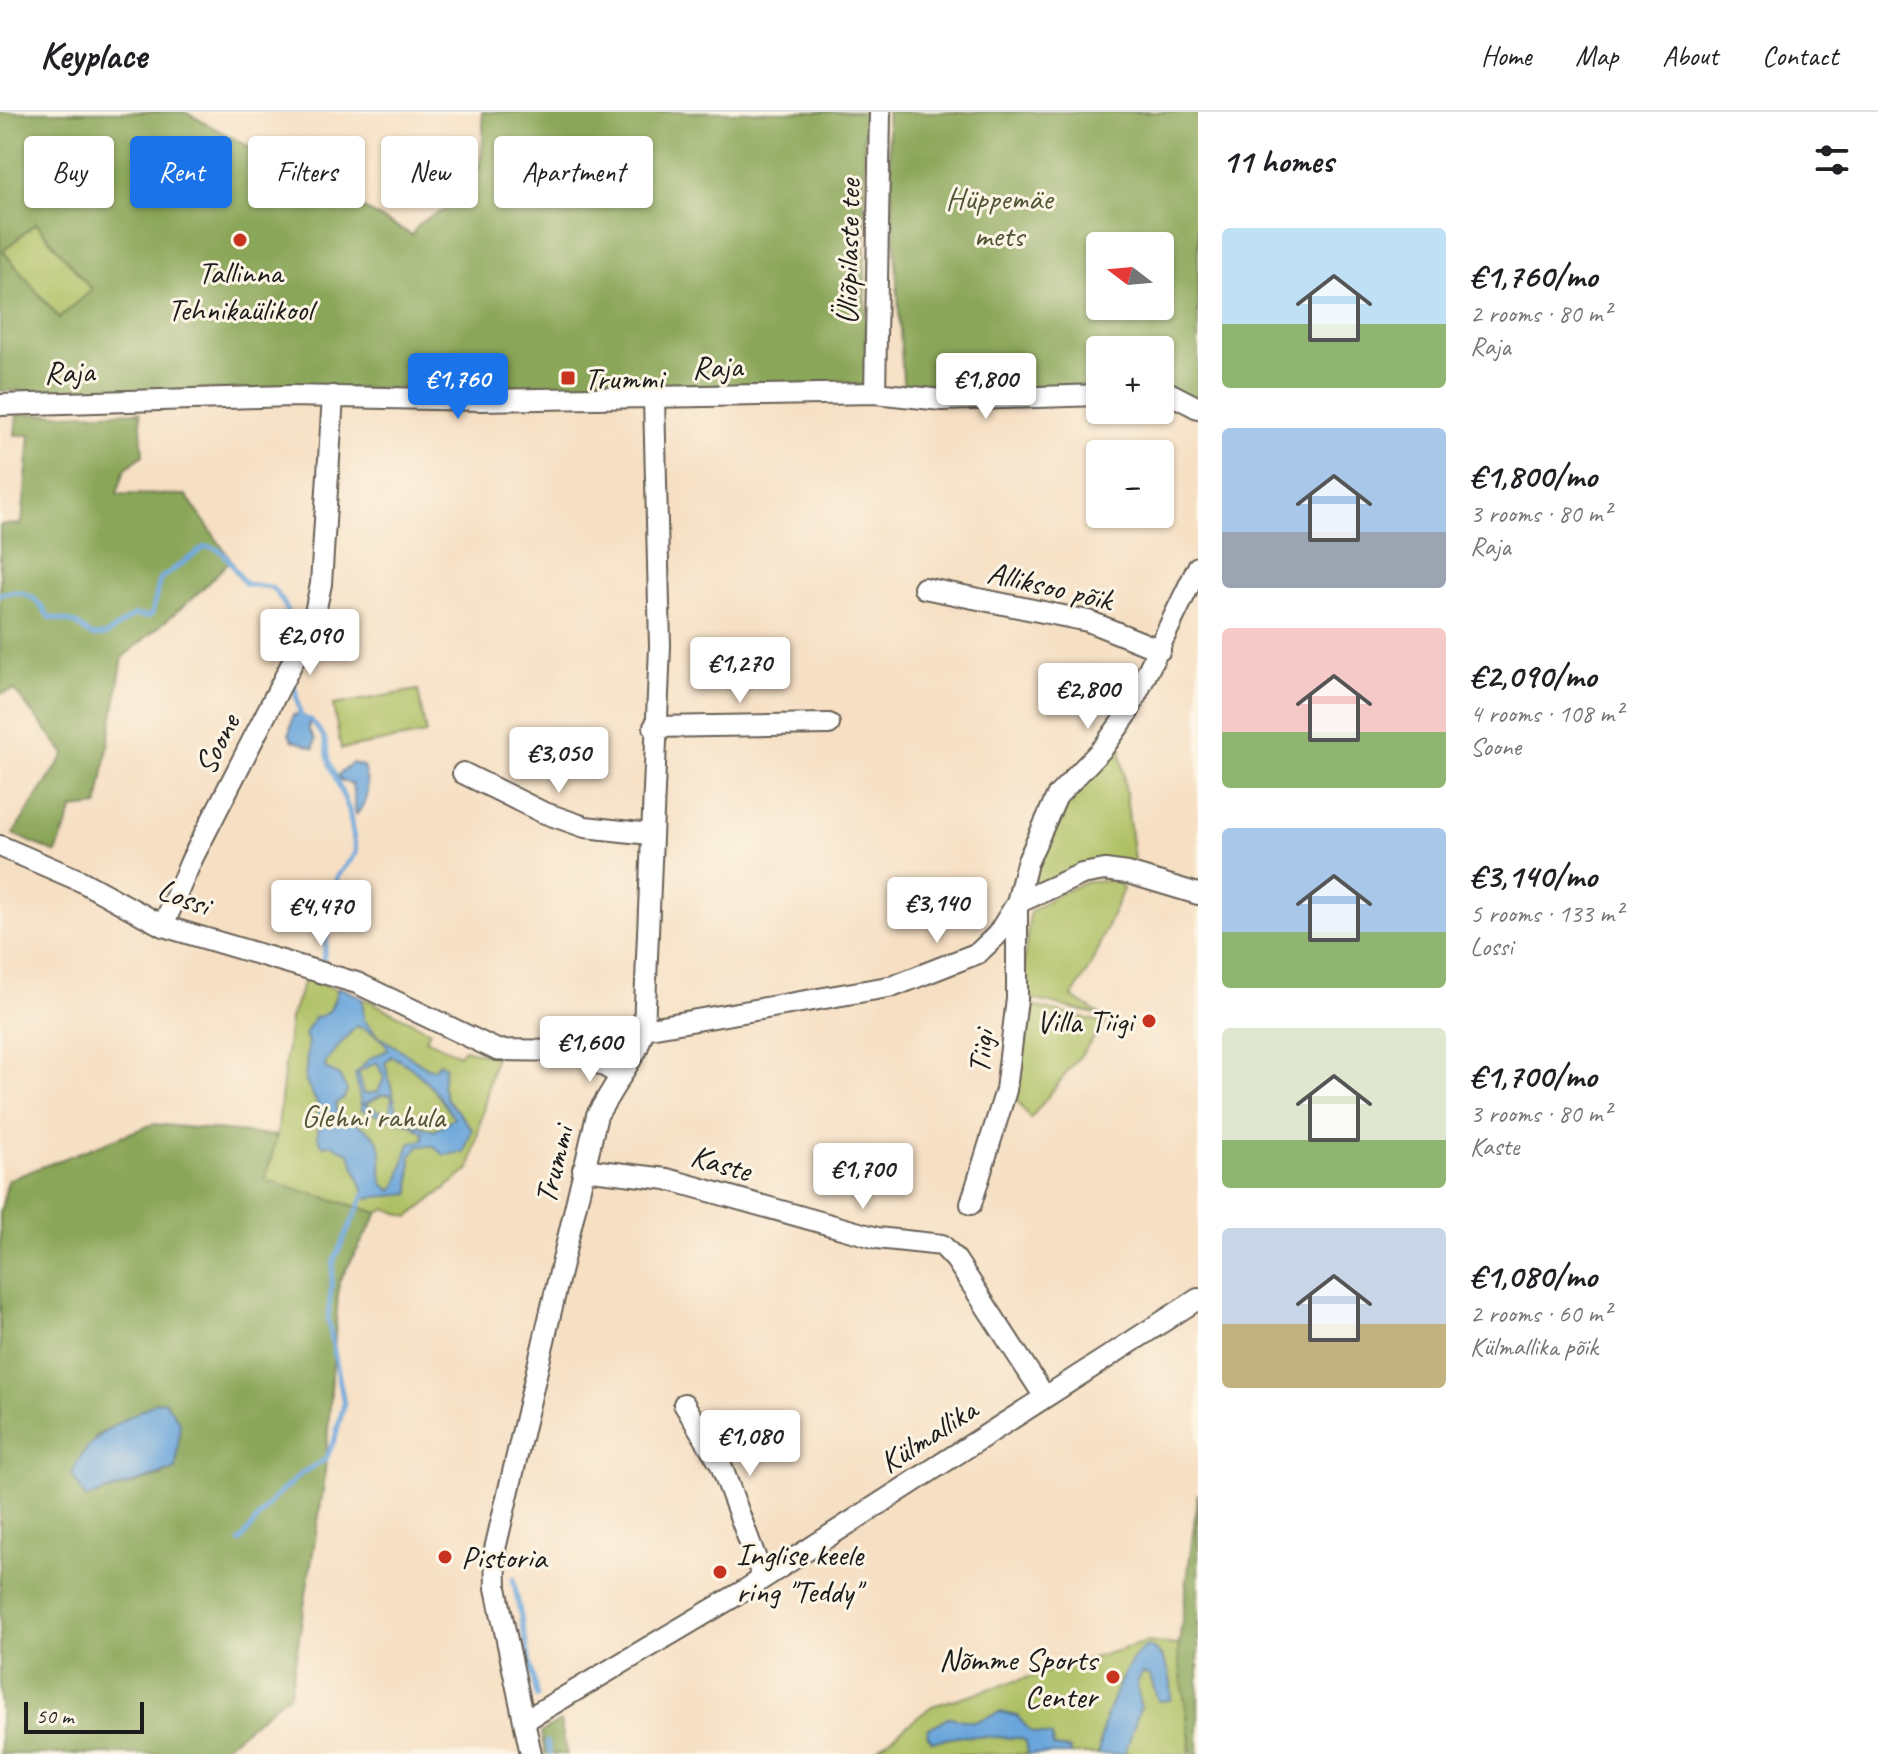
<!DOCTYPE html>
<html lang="en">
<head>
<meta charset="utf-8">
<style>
	:root { --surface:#fff; --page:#f6f6f6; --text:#202124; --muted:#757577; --line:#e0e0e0; --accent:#1a73e8 }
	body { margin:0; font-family:Caveat,sans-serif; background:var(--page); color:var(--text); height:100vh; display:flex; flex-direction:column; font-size:30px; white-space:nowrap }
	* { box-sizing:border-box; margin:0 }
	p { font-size:26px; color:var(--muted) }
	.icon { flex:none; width:44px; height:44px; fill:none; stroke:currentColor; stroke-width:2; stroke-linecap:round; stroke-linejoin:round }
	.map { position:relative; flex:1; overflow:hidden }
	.sheet { display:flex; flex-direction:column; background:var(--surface); width:680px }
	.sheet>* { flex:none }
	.banner { position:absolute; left:24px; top:24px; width:760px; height:72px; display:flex; gap:16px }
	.needle { width:52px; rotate:286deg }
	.fabs { position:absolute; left:1086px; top:120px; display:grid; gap:16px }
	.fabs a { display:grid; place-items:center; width:88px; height:88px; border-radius:8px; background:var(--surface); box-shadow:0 2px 6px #0004; font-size:40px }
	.scale { position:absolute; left:24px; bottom:20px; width:120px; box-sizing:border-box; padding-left:8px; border:4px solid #1c1c1c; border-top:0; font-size:22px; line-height:28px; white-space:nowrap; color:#1c1c1c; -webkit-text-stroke:6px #fcf5e5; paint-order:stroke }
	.price { position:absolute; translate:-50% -68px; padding:0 18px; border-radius:8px; background:#fff; color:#222; font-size:26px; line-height:52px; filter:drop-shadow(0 2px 4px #0008) }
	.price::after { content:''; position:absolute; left:50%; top:48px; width:24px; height:18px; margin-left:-12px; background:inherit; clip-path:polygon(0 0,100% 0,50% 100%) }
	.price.active { background:var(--accent); color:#fff }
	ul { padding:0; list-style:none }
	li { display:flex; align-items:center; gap:24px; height:200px; padding:0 24px }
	li span { display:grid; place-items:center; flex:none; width:224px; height:160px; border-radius:8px; color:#555 }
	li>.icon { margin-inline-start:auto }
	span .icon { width:96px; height:96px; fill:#fffc; stroke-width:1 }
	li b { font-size:34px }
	h2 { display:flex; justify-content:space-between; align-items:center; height:96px; padding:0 24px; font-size:34px }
	.tag { padding:0 28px; border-radius:8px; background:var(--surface); box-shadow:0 2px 6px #0004; font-size:28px; line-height:72px }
	.tag.active { background:var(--accent); color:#fff }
	header { display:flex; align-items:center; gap:48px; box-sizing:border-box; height:112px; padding:0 40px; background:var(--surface); border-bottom:2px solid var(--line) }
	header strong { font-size:38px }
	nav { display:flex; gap:44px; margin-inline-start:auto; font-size:28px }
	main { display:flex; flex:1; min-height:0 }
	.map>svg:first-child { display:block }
	.green { fill:#aec063; stroke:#656e40; stroke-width:2 }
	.forest { fill:#8aa659; stroke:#53613a; stroke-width:2; fill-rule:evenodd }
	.water { fill:#6ba6db; stroke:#44617c; stroke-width:2; fill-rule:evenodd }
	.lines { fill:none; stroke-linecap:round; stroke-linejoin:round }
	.stream { stroke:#6ba6db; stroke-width:5 }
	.minor-casing { stroke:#686056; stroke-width:24 }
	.minor { stroke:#fff; stroke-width:20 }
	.poi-dot { fill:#c8321e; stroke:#fcf5e5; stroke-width:3 }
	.labels { text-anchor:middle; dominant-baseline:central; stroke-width:6; stroke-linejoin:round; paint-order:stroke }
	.park-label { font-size:32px; fill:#4f5535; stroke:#fcf5e5 }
	.street-label { font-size:32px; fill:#1c1c1c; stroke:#fcf5e5 }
	.poi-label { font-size:32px; fill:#1c1c1c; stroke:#fcf5e5; text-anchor:start }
</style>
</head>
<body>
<header>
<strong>Keyplace</strong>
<nav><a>Home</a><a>Map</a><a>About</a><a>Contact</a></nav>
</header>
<main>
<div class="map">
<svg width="1198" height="1642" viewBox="0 0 1198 1642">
	<rect width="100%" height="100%" fill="#fcf5e5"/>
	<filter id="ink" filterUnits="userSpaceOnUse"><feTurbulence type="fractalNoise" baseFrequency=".0125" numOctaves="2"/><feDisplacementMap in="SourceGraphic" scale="16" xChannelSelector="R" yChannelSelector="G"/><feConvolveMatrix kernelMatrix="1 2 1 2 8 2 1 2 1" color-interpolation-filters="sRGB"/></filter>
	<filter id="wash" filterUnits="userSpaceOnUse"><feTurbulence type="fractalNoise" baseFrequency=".006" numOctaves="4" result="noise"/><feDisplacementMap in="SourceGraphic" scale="32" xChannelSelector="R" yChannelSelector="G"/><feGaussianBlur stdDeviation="1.8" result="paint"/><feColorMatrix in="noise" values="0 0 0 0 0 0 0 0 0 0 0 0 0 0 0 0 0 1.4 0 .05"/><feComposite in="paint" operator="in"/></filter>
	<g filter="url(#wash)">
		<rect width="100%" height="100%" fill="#f6dfc3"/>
		<!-- green -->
		<path class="green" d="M36,111L92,178L59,206L3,139Z
			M418,578L426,622L341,637L333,593Z
			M1119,625L1135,757L1031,774L1058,690Z
			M1088,769H1119L1123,777L1090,855L1072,885L1103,904L1020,884L1030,800L1054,784Z
			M305,866L372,890L430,919L426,927L459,943L464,937L495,945L470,1057L409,1105L387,1097L378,1101L264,1068L277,1024L290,907Z
			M1020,891L1106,911L1030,1007L1010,979Z
			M1146,1530L1196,1535L1189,1642H871L932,1594Z"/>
		<!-- forest -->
		<path class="forest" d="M0,0H185L412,123C420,106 431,105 447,97C482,77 486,35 482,0H864L866,273L0,279ZM36,111L92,178L59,206L3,139Z
			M887,0H1198V296L1160,280V238H1100V283L904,286ZM1100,134H1160V194H1100Z
			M140,300L143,343L125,357L117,382L186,383L231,448L195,484L123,545L98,694L73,697L56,741L13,722L65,642L14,578L0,582V413L22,412L30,323H15L17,303Z
			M153,1012L277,1024L265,1068L378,1101L339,1170L324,1373L290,1581L215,1642H0V1101L8,1068ZM156,1290L163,1363L86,1386L95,1325Z
			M1198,1381V1642H1192L1178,1540Z
			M560,1609L567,1642H545L541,1621Z"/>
		<!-- water -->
		<path class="water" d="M300,602L309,607V618L315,627L314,636L292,628L289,622L293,603Z
			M352,651L363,654C369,674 370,687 356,703L352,672L340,668L338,663Z
			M339,875L362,885L364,908L376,922L428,956L433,957L440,951L445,954L442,974L446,986L472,1017L464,1040L444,1043L434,1034H419L411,1044L410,1082L366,1086L350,1042L332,1032L323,1034L318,1025V993L305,968L308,929L305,923L314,905C334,905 332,889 339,875ZM356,914C367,917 386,927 388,938L369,947L355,962L362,998L412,1013L423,1021V1028L411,1031C402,1046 403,1068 392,1079L382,1071C378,1043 390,1031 361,1014C353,1009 348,1006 338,1004L335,992L344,986L347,978L339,964L325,956L326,949ZM391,944C417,955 439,982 454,1006L434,1019L399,1006L385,951ZM377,950L384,966L378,980L363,982L358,960ZM382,983H392L390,1004L364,992Z
			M165,1289L180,1311L176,1357L86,1386L72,1363C86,1322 120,1311 156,1290Z
			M1147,1534C1168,1542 1173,1568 1171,1588L1158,1589L1150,1564L1142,1561L1137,1571L1140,1596L1126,1638L1123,1642H1099C1097,1619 1126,1543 1147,1534Z
			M1000,1600L1017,1604L1031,1620L1052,1624L1053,1635L1070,1637L1071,1642H1028L1026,1629L1019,1626L964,1624L932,1629L927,1622L929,1616L950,1605L974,1610Z"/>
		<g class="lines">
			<!-- stream -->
			<path class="stream" d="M0,482C25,476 36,485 49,505L75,511L92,524L106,523L134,503L147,505L152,502L160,467L205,435C228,433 232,459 246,472L271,475C305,510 275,512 283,547
				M294,573L301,606L311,608L324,625L330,653L349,698L356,741L337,765L323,848
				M240,1430L273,1387L302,1361L326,1347L335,1326L344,1292L328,1207L334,1148L365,1082
				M513,1466L537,1585
				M547,1630L550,1642"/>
		</g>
	</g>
	<g filter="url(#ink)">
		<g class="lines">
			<!-- minor casing -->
			<g class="minor-casing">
				<path id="minor" d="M1160,280H1167L1198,296
					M875,281L880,0
					M0,293L289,284L482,288L875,281L942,288L1100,283
					M924,476L1088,509L1160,538
					M654,615L829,612
					M463,661L542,700L585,715L650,722
					M0,734L81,769L163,814L357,871L497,938L570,939L586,943L621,964
					M163,814L192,747L313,510L321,472L333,284
					M644,917L894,874L978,841L997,823L1017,791L1082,762L1105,758L1128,761L1198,782
					M583,1057L667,1067L877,1126L942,1133L956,1148L1045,1285
					M971,1092L1006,978L1017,887V791L1027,751L1057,684L1103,636L1126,604L1198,455
					M684,1292L721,1353L763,1466
					M524,1609L745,1478L1198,1187
					M531,1642L496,1476L495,1437L597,1003L637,937L644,917L660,534L654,286"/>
			</g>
			<!-- minor -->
			<use href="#minor" class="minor"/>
		</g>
	</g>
	<!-- markers -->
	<g class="poi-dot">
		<circle cx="240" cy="128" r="8"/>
		<rect x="560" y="258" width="16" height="16" rx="4"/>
		<circle cx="1149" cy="909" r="8"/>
		<circle cx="445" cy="1445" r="8"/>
		<circle cx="720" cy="1460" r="8"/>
		<circle cx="1113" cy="1565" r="8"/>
	</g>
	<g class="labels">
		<!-- park labels -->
		<g class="park-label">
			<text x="999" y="86">Hüppemäe<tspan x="999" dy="37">mets</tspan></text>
			<text x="373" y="1004">Glehni rahula</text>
		</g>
		<!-- street labels -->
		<g class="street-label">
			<text transform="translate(848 140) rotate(-89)">Üliõpilaste tee</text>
			<text transform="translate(717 255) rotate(-2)">Raja</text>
			<text transform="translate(69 260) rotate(-2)">Raja</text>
			<text transform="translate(1050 474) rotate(13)">Alliksoo põik</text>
			<text transform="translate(217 632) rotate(-63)">Soone</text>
			<text transform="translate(184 785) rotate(21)">Lossi</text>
			<text transform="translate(981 940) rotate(-83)">Tiigi</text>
			<text transform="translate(721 1051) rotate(16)">Kaste</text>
			<text transform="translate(554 1053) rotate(-76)">Trummi</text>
			<text transform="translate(928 1324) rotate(-33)">Külmallika</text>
		</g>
		<!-- poi labels -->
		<g class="poi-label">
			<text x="240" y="160" text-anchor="middle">Tallinna<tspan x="240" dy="37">Tehnikaülikool</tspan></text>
			<text x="584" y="266">Trummi</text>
			<text x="1133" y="909" text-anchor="end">Villa Tiigi</text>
			<text x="736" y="1442">Inglise keele<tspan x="736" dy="37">ring "Teddy"</tspan></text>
			<text x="461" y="1445">Pistoria</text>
			<text x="1097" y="1547" text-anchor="end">Nõmme Sports<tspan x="1097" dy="37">Center</tspan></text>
		</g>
	</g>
</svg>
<div class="fabs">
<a><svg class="needle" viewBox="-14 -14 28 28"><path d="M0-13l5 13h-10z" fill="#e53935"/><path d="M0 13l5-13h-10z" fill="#757577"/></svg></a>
<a>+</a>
<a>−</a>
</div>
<div class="scale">50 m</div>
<b class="price active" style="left:458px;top:309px">€1,760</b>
<b class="price" style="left:986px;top:309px">€1,800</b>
<b class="price" style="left:310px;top:565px">€2,090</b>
<b class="price" style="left:740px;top:593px">€1,270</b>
<b class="price" style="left:1088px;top:619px">€2,800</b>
<b class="price" style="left:559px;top:683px">€3,050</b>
<b class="price" style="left:937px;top:833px">€3,140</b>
<b class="price" style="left:321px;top:836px">€4,470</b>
<b class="price" style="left:590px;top:972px">€1,600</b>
<b class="price" style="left:863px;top:1099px">€1,700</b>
<b class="price" style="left:750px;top:1366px">€1,080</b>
<div class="banner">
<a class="tag">Buy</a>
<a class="tag active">Rent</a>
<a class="tag">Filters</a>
<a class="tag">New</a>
<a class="tag">Apartment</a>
</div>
</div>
<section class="sheet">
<h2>11 homes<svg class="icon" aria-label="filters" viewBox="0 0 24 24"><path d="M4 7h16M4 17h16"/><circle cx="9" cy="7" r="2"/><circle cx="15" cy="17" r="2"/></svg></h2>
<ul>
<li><span style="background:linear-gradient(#bfe0f5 60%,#8fb573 0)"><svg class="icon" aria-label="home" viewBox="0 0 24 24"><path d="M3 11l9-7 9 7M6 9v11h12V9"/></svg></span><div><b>€1,760/mo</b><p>2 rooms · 80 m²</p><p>Raja</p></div></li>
<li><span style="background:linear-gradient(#a9c7e8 65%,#9aa5b1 0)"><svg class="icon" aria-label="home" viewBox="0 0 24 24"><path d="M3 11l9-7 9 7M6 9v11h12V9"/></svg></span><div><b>€1,800/mo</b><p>3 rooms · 80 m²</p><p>Raja</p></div></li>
<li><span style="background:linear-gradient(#f6c9c9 65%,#8fb573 0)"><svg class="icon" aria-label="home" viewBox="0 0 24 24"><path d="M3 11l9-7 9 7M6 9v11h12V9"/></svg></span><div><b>€2,090/mo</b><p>4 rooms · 108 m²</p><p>Soone</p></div></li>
<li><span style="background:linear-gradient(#a9c7e8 65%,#8fb573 0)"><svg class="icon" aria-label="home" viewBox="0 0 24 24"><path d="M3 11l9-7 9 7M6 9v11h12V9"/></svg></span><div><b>€3,140/mo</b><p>5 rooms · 133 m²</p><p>Lossi</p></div></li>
<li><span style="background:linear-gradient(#dfe7d0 70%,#8fb573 0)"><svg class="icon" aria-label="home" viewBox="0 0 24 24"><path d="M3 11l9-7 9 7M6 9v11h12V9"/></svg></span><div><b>€1,700/mo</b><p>3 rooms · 80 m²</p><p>Kaste</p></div></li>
<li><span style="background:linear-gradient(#c9d6e8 60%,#c2b280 0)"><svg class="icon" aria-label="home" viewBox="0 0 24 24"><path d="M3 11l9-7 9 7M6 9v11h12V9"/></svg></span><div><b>€1,080/mo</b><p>2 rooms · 60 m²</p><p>Külmallika põik</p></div></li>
</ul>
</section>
</main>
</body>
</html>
